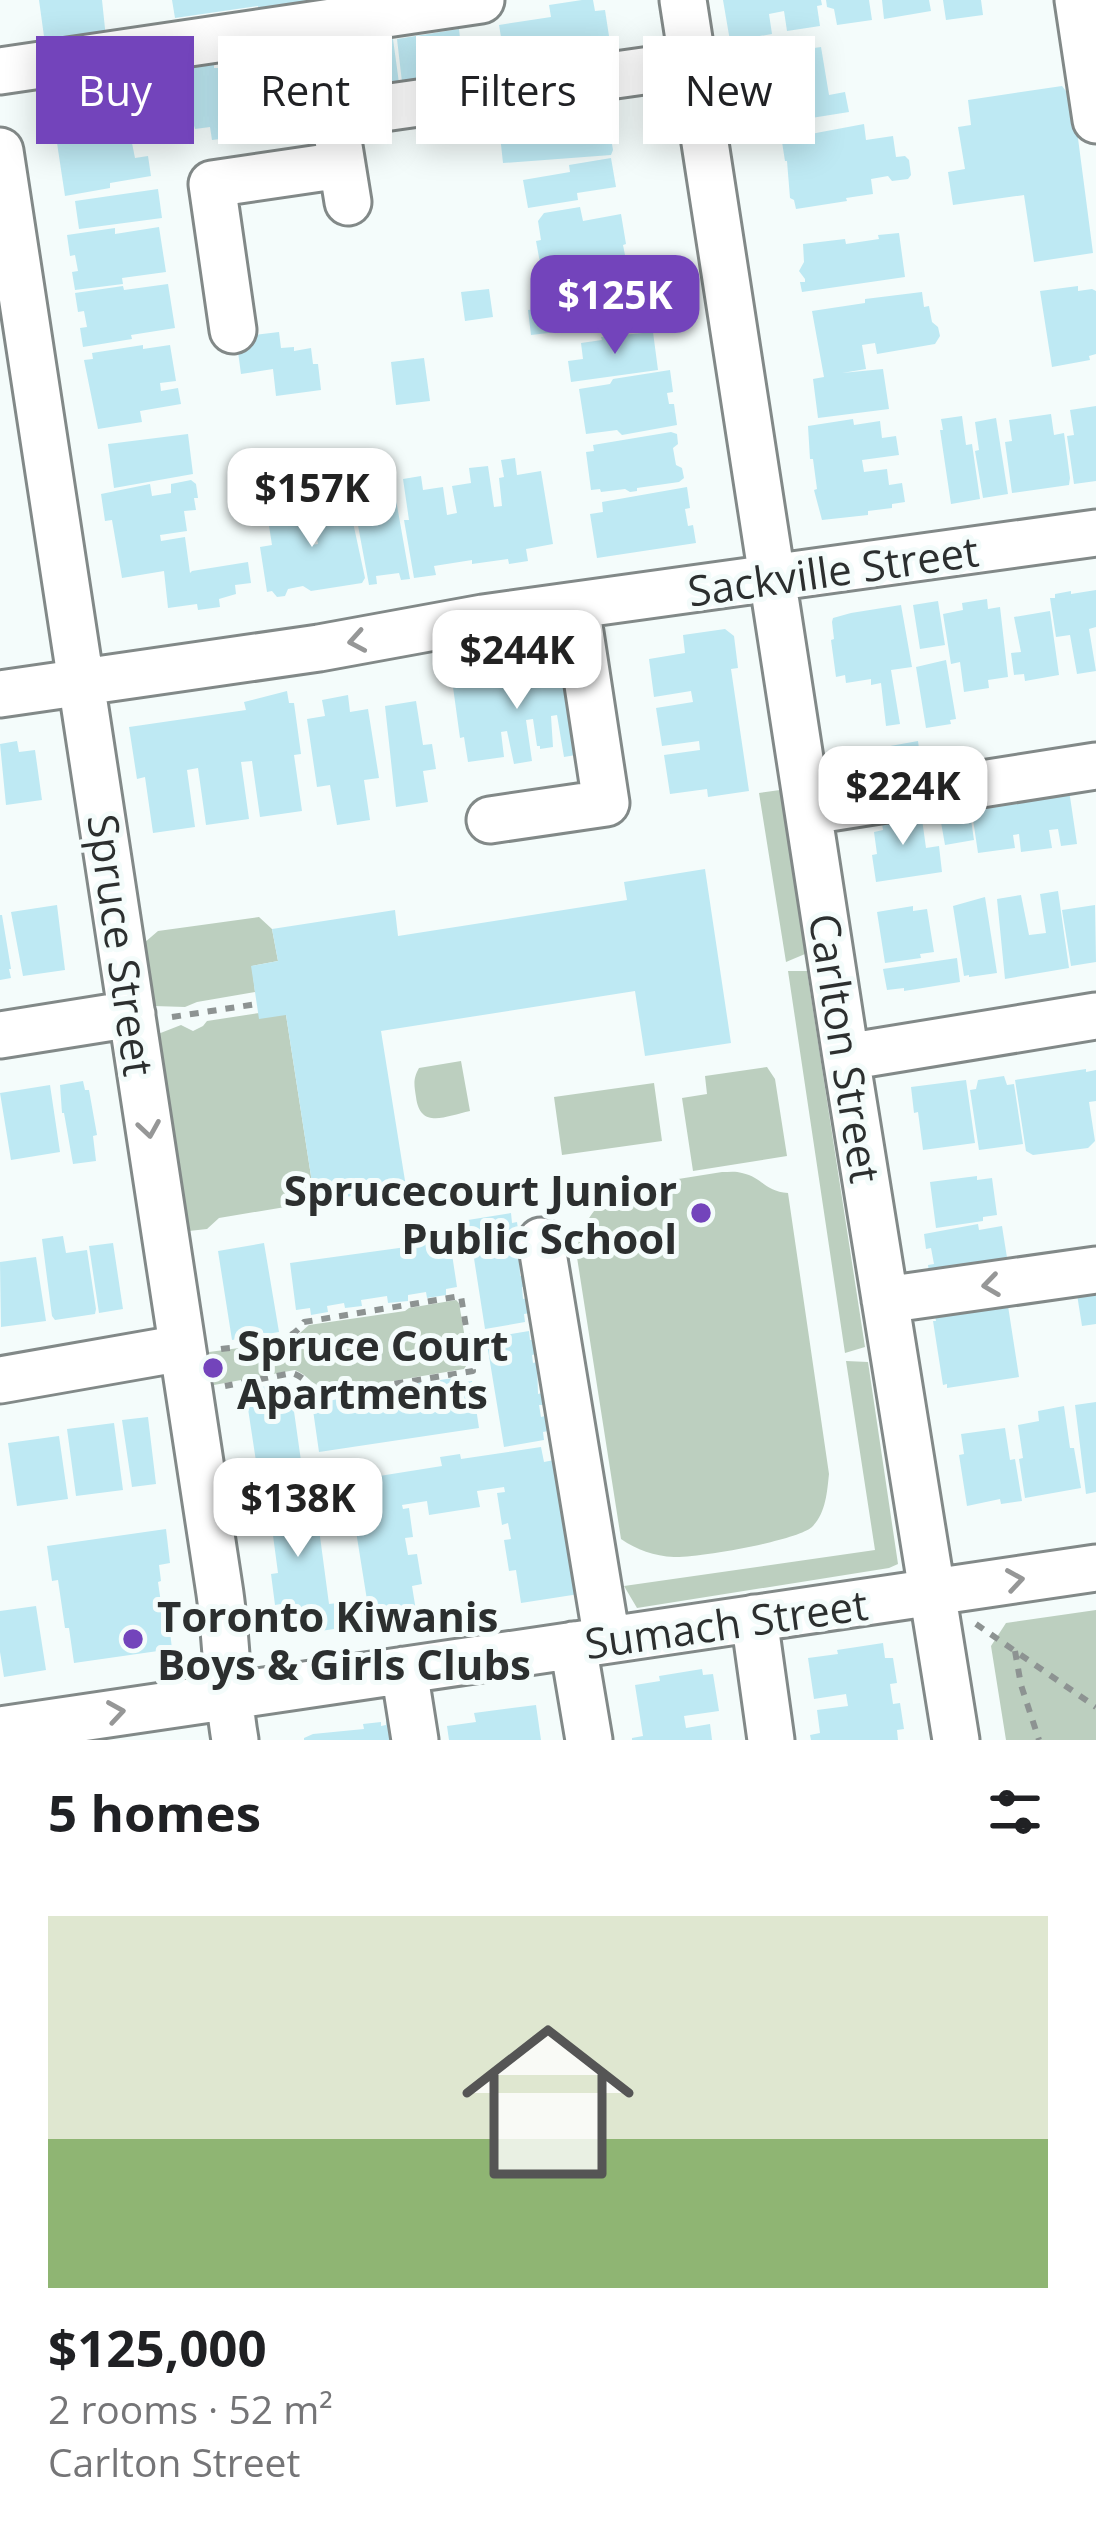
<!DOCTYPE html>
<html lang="en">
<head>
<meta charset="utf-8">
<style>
	:root { --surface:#fff; --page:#f2f2f2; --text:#202124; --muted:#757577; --accent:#7344bb }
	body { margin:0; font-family:"Open Sans",sans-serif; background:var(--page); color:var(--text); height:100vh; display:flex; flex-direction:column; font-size:45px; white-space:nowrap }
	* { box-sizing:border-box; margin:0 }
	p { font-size:39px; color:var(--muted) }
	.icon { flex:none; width:66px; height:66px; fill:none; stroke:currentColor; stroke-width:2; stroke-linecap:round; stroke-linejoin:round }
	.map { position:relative; height:1740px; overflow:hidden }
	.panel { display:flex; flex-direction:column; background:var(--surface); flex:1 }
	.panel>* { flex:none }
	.top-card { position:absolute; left:36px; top:36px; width:1026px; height:108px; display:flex; gap:24px }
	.price { position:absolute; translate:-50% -102px; padding:0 27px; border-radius:24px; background:#fff; color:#222; font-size:39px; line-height:78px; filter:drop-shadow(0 3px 6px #0008) }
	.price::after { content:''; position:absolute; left:50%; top:72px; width:36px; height:27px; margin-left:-18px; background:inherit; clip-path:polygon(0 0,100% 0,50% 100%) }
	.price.selected { background:var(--accent); color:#fff }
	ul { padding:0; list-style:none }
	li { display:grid; align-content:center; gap:24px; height:636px; padding:0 48px }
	li span { display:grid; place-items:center; height:372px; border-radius:0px; color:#555 }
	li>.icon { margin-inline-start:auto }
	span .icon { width:216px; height:216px; fill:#fffc; stroke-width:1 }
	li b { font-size:51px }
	h2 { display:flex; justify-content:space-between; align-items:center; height:144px; padding:0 48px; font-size:51px }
	.pill { padding:0 42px; border-radius:0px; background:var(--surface); box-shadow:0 6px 30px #0003; font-size:42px; line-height:108px }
	.pill.selected { background:var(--accent); color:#fff }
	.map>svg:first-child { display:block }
	.green { fill:#bccfbf }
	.building { fill:#bee9f3 }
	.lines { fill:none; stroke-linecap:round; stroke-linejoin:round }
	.minor-casing { stroke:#828988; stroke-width:51 }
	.path { stroke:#8d9392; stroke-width:6; stroke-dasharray:9 9; stroke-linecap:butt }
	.minor { stroke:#fff; stroke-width:45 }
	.oneway { stroke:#969797 }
	.poi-dot { fill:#7344bb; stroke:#f4fcfb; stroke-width:4.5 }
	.labels { text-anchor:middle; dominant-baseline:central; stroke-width:10; stroke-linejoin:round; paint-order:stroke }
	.street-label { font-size:42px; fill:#2c2f2f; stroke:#f4fcfb }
	.poi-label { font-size:42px; font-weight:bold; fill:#2c2f2f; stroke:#f4fcfb; text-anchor:start }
</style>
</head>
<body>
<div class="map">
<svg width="1096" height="1740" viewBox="0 0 1096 1740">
	<rect width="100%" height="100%" fill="#f4fcfb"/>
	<!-- green -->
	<path class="green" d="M780,790L805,954L786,962L759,793Z
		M259,917L272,929L278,961L252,966L255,992L197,1002L185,1007L154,1006L144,943L158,931Z
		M788,971H807L865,1347L845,1353Z
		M259,1013L286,1015L315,1202L219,1218L207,1229L189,1231L158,1034L181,1025L193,1031L203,1026L207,1021Z
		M461,1061L470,1111C446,1116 420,1130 416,1097C414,1084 413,1079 419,1068Z
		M767,1067L775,1079L787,1156L693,1171L682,1098L707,1094L705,1076Z
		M654,1083L662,1141L562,1155L554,1097Z
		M722,1172C729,1172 736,1171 742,1173C762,1177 764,1191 788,1193L829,1474C827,1492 826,1513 812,1527C796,1541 697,1558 674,1557C654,1556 637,1550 621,1539L576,1251C584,1221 595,1203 622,1188Z
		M456,1300L459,1303L469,1362L464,1369L327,1392C314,1387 308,1375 295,1370L214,1385L209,1352L283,1342L292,1340L309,1325L405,1311L409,1308Z
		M846,1361L868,1362L898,1564L889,1568L637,1608L624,1586L875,1550Z
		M1096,1610V1740H1006L991,1646L1006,1623Z"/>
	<!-- building -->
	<path class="building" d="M39,0H102L106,38L46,51Z
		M172,0H315L317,7L259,15L258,6L175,18Z
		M582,0H593L595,11L605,10L609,36L599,37L603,61L542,66L541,58L511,63V60L505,61L499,25L551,17L549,5Z
		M723,0H821L822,5L817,6L820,26L787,31L784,11L769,14L772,34L730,41Z
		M826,0H869L872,20L837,25L834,9L827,7Z
		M882,0H929L931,11L884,19Z
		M943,0H981L983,15L946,20Z
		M459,29L464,74L454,75L456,87L438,78L422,80L423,90L412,91V81L402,82L397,39Z
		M393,39L399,83L389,84L391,95L377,97L375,86L361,88L363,99L349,101L347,90L338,92L331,48Z
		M316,46L318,58L328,57L336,108L318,127L300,130L299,106L289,108L294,114L297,130L260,136L257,120L258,112L249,114L254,136L237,139L233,108L224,109L229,138L212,140L210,127L195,129L193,122L185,123L177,73L189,72L188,64L214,59V68H248V73L258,71L257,64L297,61L296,59L306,57L305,48Z
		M793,46L794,51L821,47L829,95L845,92L849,112L805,119V125L755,133V131L749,132L746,111H750L749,101H745L742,81H746L745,75L741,76L738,57Z
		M120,63L124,85L99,89L100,96L52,103L51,99L46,100L45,91L37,92L35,76Z
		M1062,86L1073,100L1093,253L1034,262L1024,195L953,205L948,172L965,169L958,127L971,125L968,100Z
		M604,90L607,132H610L613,150L611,155L503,163L497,108Z
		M128,100L132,122L101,126L102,133L56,139L52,112Z
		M864,124L866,140L893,136L896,157L905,156L909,160L911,175L908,179L892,181L888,176L871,179L873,194L846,198L847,201L796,209L794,200L790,198L787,161H785L782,142L784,139Z
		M103,135L104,142L131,138L135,158L148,156L151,176L110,183V188L65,196L57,143Z
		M611,158L616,187L577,193L578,200L528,208L523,180L570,172L569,165Z
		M158,189L162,218L79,229L75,201Z
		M580,207L583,221L621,214L626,244L623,245L625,255L593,261L594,270L543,279L536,241L541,240L538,221L544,213Z
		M159,227L166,272L122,278L123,284L75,290L72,272L78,271L75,255L70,256L67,235L115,228V234Z
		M899,233L905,277L802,292L800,282H805V279L799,271L804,262L803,244L845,239L846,244L879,239L878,235Z
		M645,267L649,302L617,305V311L574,316V308L563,309L566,331L531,335L528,310L536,309L534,283Z
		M168,284L175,328L131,335L132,339L83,347L80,328L87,327L84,311L78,312L75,293L123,286L124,290Z
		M1078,286V291L1092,289L1096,291V354L1089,356L1090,360L1052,367L1040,291Z
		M489,289L493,317L465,321L461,292Z
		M922,292L924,307L929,306L932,322L938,327L940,336L935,344L877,354L875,343L862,345L866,369L842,373L883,369L889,409L818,418L813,379L824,377L812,311L865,303V299Z
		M279,332L281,348L294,347V351L311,348L313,364H318L321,390L276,396L273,369L241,374L236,337Z
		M653,332L658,370L571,382L568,361L583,359L581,343L602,340L601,337Z
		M143,345V349L170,345L176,381L160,383L161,391L178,388L181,404L140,411L142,422L98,429L84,360L93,359L92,353Z
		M424,358L430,401L396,405L391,362Z
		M670,370L673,392L667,393L669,404H674L677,425L622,435L617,430L586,434L579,389L610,384L613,379Z
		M1096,406V481L1074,484L1067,436L1074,435L1070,410Z
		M1051,414L1054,435L1064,433L1070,478L1069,485L1012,493L1005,442L1012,441L1009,420Z
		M962,416L966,445L972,444L980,499L951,504L940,430H943L941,419Z
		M996,418L1008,494L983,498L975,451L979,450L975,422Z
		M853,419L854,425L880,421L882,438L896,436L899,455L862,460L864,472L887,469L889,485L902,483L905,502L892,504V508L868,511V515L822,520L814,490L817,489L813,459H810L808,426Z
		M671,432L677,434L678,444L673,448L676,465L682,468L684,478L679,482L637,488V491L630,492L625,489L601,492L600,489L591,490L586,452L594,451L593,445Z
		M188,434L193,474L114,488L108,444Z
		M515,458L517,475L541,471L553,544L526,549L528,561L509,564L508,559L472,564V560L434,566L436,575L414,578L404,520H409L403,479L421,476L423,490L443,487L447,515L457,513L452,486L471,483L469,468L488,466L494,507L502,506L499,478L504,477L501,460Z
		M373,471L374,480L392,477L410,579L401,580L399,573L376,576L377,584L369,585L357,520L360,519L354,474Z
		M191,480L196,484L198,498H194L196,510L184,511L187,531L160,535L161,541L185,537L190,573L192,571L248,562L251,583L235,585L236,594L219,599L220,607L198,610L197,604L168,608L164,571L122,578L112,520L105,521L101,494L150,484L152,496L171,493V484Z
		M687,487L690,508L685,509L688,526L693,525L696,543L597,558L590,514L603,512L602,502Z
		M348,499L365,578L362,583L311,591L303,586L288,589L285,596L277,597L272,591L267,592L260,547L272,545L267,513L305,505L311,545L318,544L311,505Z
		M1096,590V627L1089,629L1096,671L1077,674L1070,635L1056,637L1050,598H1055V594L1071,591V594Z
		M987,599L988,609L1000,607L1008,677L988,680L989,688L964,692L960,662L951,664L943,614L963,610L962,603Z
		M938,601L945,645L920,649L913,605Z
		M901,605L912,667L891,670L900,724L886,726L881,683L871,685V679L846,683L845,675L836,677L831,640L834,639L832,622L833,618L851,613Z
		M1050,611L1059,675L1025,681L1024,674L1014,675L1011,653L1021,652L1014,617Z
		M725,629L734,636L738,668L731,669L749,791L708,797L707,789L670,794L664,755L700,750L699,741L662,746L656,708L693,702L691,691L654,697L649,659L685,653L683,635Z
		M946,660L956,719L950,720L951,724L926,728L916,667Z
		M571,663L582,754L564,757L557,715L551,716L553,747L540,749V746H537L533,719L526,720L532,761L514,764L507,731L501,732L504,757L468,762L464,737L460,738L453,687L458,686L457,678L511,671L512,679L520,678L519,671Z
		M287,691L289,703H294L301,754L294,755L302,811L260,817L252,761L241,762L249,819L206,825L198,768L187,770L195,827L153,833L145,777L137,779L129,727L246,710L244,702Z
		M348,695L350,712L368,709L379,778L364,780L370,820L337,825L330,785L317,787L307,719L325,716L322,700Z
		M416,701L423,745L432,744L436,769L423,771L428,802L396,807L385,706Z
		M17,741L19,752L35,750L42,800L6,805L0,744Z
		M918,741L923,778L862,788L857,752Z
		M1069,790L1077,844L1061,846L1058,829L1049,830L1052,848L1021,852L1019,834L1013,835L1015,848L978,853L971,806Z
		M969,806L974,840L945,845L939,811Z
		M910,807L911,820L922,819L926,848L939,846L942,872L876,882L872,855L877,854L874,832L883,830L880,811Z
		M705,869L731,1043L645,1056L635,991L381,1031L406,1187L315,1202L286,1015L259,1019L255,992L251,966L278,961L272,929L395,910L398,936L627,900L624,882Z
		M1058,891L1069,968L1005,979L997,899L1021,895L1029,935L1046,933L1040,894Z
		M985,897L997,973L969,977V975L964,976L953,906Z
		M57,905L65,970L23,976L11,912Z
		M1095,905L1096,962L1071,966L1062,910Z
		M913,906V911L927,909L934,952L920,954L921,958L885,963L877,912Z
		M0,915H2L11,969H9L11,978L0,980Z
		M957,958L960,982L904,991V988L887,990L883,969Z
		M1086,1069V1072L1096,1070V1101L1089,1102L1095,1141L1088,1148L1033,1155L1026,1151L1015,1080Z
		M1004,1076L1007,1085L1014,1084L1023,1144L979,1150L970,1090L976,1089L978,1080Z
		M966,1080L975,1143L923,1150L918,1112L914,1113L911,1087Z
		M83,1081L85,1090H89L97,1135L93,1136L96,1161L73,1164L64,1113H62L60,1085Z
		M50,1085L60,1152L11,1160L0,1093Z
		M977,1176V1180L992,1178L997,1215L983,1217V1221L936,1228L930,1182Z
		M511,1213L512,1223L517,1222L519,1236L514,1237L515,1245L519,1244L520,1276L524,1275L525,1287H522L523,1299L528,1298L530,1313L524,1314L525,1322L485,1329L468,1220Z
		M978,1224L979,1230L1002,1226L1008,1264L930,1280L928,1265L934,1264L931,1248L926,1249L924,1234Z
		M63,1236L66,1253L87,1250L96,1309L95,1314L55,1320L52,1316L42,1239Z
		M450,1241L457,1287L446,1289V1295L427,1298L426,1292L408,1295V1301L388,1303L387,1296L361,1300L362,1306L345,1308L344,1303L327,1306L328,1312L311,1315L310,1308L296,1310L290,1263Z
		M113,1243L123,1309L99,1313L89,1246Z
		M264,1243L279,1332L232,1340L218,1251Z
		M36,1257L46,1321L1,1327L0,1262Z
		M1096,1285V1324L1082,1326L1076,1288Z
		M1006,1293L1019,1377L947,1388V1384L943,1385L933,1321H936L933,1305Z
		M529,1331L530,1340H535L538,1354L532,1355L533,1363L537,1362L538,1394L542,1393L544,1405H539L541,1417L545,1416L548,1431L543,1432L544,1440L504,1447L486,1338Z
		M460,1377L461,1383L472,1381L479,1428L319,1452L313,1410L329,1408L328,1401L343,1398L344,1403L362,1400L361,1393L376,1391L377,1397L402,1393L401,1386L424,1382L425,1388L441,1385L440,1380Z
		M290,1383L303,1475L259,1481L245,1389Z
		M1096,1402V1492L1086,1494L1075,1405Z
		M1064,1406L1070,1448H1074L1081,1488L1025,1498L1019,1459L1023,1458L1018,1425L1039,1421L1038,1411Z
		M148,1417L156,1484L132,1487L122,1420Z
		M114,1423L123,1490L76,1496L67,1429Z
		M1005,1428L1010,1460L1015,1459L1022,1501L1001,1504L1000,1499L967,1506L959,1455L964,1454L961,1434Z
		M59,1436L68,1499L17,1506L8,1443Z
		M541,1447L544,1462L554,1460L571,1569H575L579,1594L521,1603L516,1570L509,1571L504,1540L511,1539L508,1523L502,1525L497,1493L505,1492L504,1487L477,1491L480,1507L429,1515L427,1501L402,1505L403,1509L409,1508L413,1537L405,1538L408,1555L417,1554L422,1584L412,1586L417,1617L363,1626L359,1602L367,1600L348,1481L442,1466L440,1457L460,1454L461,1459Z
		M313,1484L329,1604L338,1603L341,1628L286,1636L281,1604L275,1605L271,1574L278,1573L272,1528L262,1529L257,1491Z
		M166,1529L170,1563L159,1565L161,1581L158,1582L164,1624L169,1623L172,1649L74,1663L69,1628H65L58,1580L52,1581L47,1546Z
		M36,1606L46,1670L4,1677L0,1652V1611Z
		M883,1643L885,1658H893L897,1683L890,1684L893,1704L900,1703L904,1729L897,1730L898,1740H811L810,1735L820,1733L817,1710L848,1706L846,1694L814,1699L808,1658L838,1654L837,1650Z
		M702,1669L703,1675L713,1674L719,1711L684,1716L686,1728L710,1724L712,1740H632V1738L643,1736L635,1685L660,1681L659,1676Z
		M536,1705L541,1740H449L447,1726L476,1722L474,1713Z
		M404,1718L409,1740H304V1738L313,1734L364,1729L363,1724L381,1722V1726L386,1725V1721Z"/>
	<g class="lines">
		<!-- minor casing -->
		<g class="minor-casing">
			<path id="minor" d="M683,0L846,1057L956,1740
				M1078,0L1096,120
				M0,71L481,0
				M0,151C76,629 147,1108 219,1587C227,1637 226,1689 235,1740
				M348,202L334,115L693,64
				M233,330L212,184L341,165
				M0,694L319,648L483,618L1096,533
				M810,811L1096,766
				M490,820L606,803L576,606
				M0,1035L132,1014
				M846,1057L1096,1016
				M541,1241L607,1640
				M885,1300L1096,1270
				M0,1380L182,1348
				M754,1618L771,1740
				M573,1645L589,1740
				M404,1670L415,1740
				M0,1730L1096,1568"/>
		</g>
		<!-- path -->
		<path class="path" d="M172,1017L257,1004
			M221,1349C248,1345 288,1348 304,1322L461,1296L473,1371L325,1395C312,1392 308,1378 292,1373L225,1386
			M976,1624L1096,1707
			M1015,1651L1021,1685L1039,1740"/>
		<!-- minor -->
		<use href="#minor" class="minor"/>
	</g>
	<!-- one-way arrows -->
	<defs><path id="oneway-chevron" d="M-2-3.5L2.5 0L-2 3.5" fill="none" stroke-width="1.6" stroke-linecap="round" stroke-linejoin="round" transform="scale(3)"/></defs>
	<g class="oneway">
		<use href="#oneway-chevron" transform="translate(357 641) rotate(170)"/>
		<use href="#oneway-chevron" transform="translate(149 1129) rotate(81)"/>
		<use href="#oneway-chevron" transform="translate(991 1285) rotate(172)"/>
		<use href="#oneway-chevron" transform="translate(1015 1580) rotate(-9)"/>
		<use href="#oneway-chevron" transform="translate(116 1712) rotate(-9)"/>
	</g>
	<!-- markers -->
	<g class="poi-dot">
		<circle cx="701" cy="1213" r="12"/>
		<circle cx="213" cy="1368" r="12"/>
		<circle cx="133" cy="1639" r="12"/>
	</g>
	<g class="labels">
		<!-- street labels -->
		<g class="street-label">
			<text transform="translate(833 570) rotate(-8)">Sackville Street</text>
			<text transform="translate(122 945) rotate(82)">Spruce Street</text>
			<text transform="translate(846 1048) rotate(81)">Carlton Street</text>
			<text transform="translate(726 1623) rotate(-8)">Sumach Street</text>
		</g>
		<!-- poi labels -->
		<g class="poi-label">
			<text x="677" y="1189" text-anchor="end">Sprucecourt Junior<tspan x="677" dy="48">Public School</tspan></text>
			<text x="237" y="1344">Spruce Court<tspan x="237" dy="48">Apartments</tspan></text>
			<text x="157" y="1615">Toronto Kiwanis<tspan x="157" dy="48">Boys &amp; Girls Clubs</tspan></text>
		</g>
	</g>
</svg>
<b class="price selected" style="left:615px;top:357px">$125K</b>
<b class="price" style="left:312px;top:550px">$157K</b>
<b class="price" style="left:517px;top:712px">$244K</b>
<b class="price" style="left:903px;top:848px">$224K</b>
<b class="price" style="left:298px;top:1560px">$138K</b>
<div class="top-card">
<a class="pill selected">Buy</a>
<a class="pill">Rent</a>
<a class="pill">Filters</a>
<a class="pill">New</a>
</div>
</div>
<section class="panel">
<h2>5 homes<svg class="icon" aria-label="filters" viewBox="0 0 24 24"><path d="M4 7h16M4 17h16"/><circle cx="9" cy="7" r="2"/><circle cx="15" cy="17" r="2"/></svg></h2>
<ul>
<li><span style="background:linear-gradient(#dfe7d0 60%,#8fb573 0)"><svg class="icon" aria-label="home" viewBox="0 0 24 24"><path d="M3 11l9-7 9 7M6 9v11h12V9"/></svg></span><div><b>$125,000</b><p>2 rooms · 52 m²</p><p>Carlton Street</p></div></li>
</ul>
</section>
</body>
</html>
